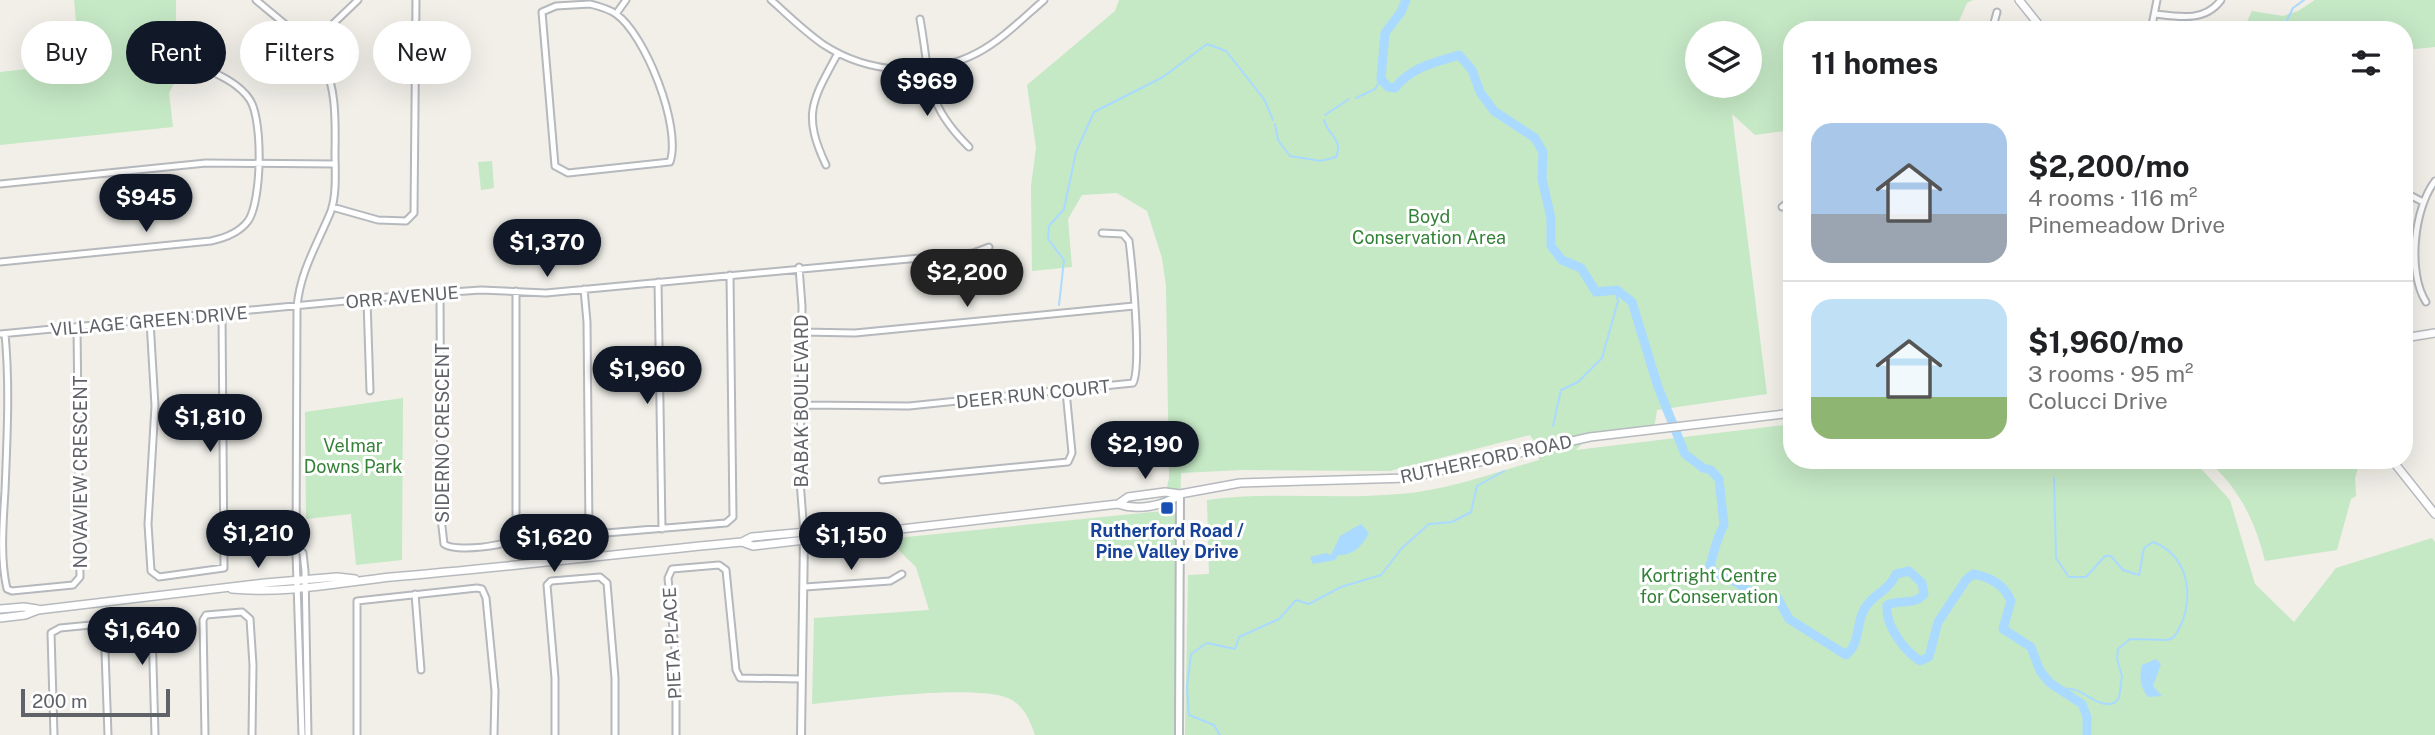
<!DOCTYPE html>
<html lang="en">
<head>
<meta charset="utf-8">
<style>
	:root { --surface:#fff; --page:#f2f2f2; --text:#202124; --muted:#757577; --line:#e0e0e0; --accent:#111827 }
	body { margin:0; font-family:"Public Sans",sans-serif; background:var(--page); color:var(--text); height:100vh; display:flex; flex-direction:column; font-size:26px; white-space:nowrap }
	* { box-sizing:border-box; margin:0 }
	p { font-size:23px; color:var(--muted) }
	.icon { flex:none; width:38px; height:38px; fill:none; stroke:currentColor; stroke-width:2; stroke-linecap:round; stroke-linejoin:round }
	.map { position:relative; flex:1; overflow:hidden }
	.drawer { position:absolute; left:1783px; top:21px; width:630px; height:448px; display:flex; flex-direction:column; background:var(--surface); border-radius:28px; box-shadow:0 7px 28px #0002 }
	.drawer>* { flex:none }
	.guide { position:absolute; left:21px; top:21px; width:665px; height:63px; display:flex; gap:14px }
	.controls { position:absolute; left:1685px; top:21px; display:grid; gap:14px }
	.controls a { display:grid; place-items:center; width:77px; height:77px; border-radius:50%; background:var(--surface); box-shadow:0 7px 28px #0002; font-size:35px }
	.scale { position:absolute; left:21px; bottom:18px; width:149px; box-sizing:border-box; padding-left:7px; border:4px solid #5f6368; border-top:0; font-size:19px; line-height:24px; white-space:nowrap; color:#5f6368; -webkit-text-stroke:5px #fff; paint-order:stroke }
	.price { position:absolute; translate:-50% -60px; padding:0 16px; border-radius:24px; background:var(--accent); color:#fff; font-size:23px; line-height:46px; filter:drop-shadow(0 2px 4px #0008) }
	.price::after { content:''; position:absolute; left:50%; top:42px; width:21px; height:16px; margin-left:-10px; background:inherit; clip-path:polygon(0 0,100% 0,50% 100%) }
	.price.on { background:#222; color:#fff }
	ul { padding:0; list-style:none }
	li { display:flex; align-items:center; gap:21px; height:175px; padding:0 28px }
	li+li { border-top:2px solid var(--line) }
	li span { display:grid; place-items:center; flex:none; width:196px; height:140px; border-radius:21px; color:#555 }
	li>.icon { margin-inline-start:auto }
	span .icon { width:84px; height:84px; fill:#fffc; stroke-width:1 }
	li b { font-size:30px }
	h2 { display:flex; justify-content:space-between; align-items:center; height:84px; padding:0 28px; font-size:30px }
	.tag { padding:0 24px; border-radius:32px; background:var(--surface); box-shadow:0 7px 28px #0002; font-size:24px; line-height:63px }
	.tag.on { background:var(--accent); color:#fff }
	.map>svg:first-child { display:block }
	.green { fill:#c5e8c5; fill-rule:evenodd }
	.water { fill:#aadaff }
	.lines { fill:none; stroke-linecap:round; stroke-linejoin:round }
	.stream { stroke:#aadaff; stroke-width:2 }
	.river { stroke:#aadaff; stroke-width:9 }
	.minor-casing { stroke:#b5b8bc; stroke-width:9 }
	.tertiary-casing { stroke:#b5b8bc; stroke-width:10 }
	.secondary-casing { stroke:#b6babf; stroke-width:10 }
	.minor { stroke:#fff; stroke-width:5 }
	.tertiary { stroke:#fff; stroke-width:6 }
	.secondary { stroke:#fff; stroke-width:7 }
	.transit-dot { fill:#1a4fb4; stroke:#fff; stroke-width:2.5 }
	.labels { text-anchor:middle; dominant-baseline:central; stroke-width:6; stroke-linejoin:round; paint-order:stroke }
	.park-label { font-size:18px; fill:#348238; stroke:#fff }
	.street-label { font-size:18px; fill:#5f6368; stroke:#fff }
	.transit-label { font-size:18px; font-weight:bold; fill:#164399; stroke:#fff }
</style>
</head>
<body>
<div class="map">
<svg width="2435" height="735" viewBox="0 0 2435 735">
	<rect width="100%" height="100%" fill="#f1efe8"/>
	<!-- green -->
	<path class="green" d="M74,0H176V41L181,70L169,93L173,127L0,145V72L80,63Z
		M1119,0H1973L1967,3L1955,30H1792V130L1755,135L1732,114L1767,394L1657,410L1655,423L1647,431C1617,427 1598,427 1576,450L1792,424V460H2193L2230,500L2255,584L2294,622L2336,568L2432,538L2435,542V735H1185L1188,575L1209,574L1207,500C1271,491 1335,500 1399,494C1446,491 1493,473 1539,460L1540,442L1534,441L1530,435L1390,471L1242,470L1181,473L1174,735H1035C1030,721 1025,708 1012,700C984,682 850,700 812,704L814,618L929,610L916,567L887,539L1162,511L1169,478L1166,286L1162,258L1147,211L1117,193L1082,195L1068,219L1072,267L1032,271L1031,186L1036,148L1027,85L1115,11ZM1698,33H1750V86H1698Z
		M2315,0H2435V47L2405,50V56L2404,30H2243L2252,11L2283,16L2298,11Z
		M492,161L494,188L481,190L478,162Z
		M403,398L402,560L356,565L351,514L306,519L305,412Z
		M2207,460H2353L2358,468L2355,478L2356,496L2351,499L2337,550L2265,561C2255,520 2238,487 2207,460Z"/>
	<!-- water -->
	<path class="water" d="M1361,524L1369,533C1362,546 1353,556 1338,555L1335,560L1313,564L1310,557L1326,553L1331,555L1340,536Z
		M2156,659L2161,664L2153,686L2162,696L2148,697C2140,686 2139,678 2142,665Z"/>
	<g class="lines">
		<!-- stream -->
		<path class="stream" d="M2282,30L2293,8L2304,0
			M1356,98L1375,89L1381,79
			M1325,115L1349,99
			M1275,124L1278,140L1290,156L1321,161L1336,157C1344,140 1327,134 1324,120
			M1059,305L1064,260L1048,239L1049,226L1064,209L1076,152L1094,112L1163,77L1207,44L1226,51L1264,99L1273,120
			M1553,426L1561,390L1578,382L1602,358L1618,301L1615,291
			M2054,478L2056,558L2069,577H2086L2105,556H2111L2123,570L2139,575L2144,548L2153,542C2192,556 2196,606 2174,637L2168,640L2130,639L2118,649L2117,659L2122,676L2119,698L2114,703C2095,709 2084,686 2064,689
			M1220,735L1214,725L1189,715L1187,687L1191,654L1207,643L1235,649L1239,637L1279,619L1296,600L1309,604L1341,587L1381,575L1402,548L1429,524L1452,522L1471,512L1477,486L1504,471"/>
		<!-- river -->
		<path class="river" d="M1406,0L1401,12L1385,33L1381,79L1388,87L1395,88C1411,67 1434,63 1459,55L1472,70L1480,92L1494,111L1535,138L1543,152L1542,179L1551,218V246L1562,260L1581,268L1596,292L1617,290L1632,302L1658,387L1685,454L1703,468L1711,470L1719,479L1724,525C1716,539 1715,550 1710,565L1714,573L1736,582L1756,596L1777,597L1789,619L1846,655C1861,643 1855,624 1865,608C1873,594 1890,590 1896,574L1909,571L1922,583L1924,594C1915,606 1899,599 1887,605C1885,626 1904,650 1920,661L1929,657L1938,622L1966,580L1973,574C1990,577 2004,584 2011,601L2003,629L2031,647L2040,671L2050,683L2082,704L2087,717V735"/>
		<!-- minor casing -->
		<g class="minor-casing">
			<path id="minor" d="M256,0C325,58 337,58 335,152C335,170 337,193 331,211C318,243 300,271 297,307L296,553L302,735
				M771,0C788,15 805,32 824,45C869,74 929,78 977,53C1002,40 1023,18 1044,0
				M590,4C598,6 609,9 616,14C645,34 682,127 670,162L568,173L555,166L542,12L556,6Z
				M616,14L626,0
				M2155,14C2179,17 2205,22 2221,0
				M920,19C931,78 923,102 969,147
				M1992,30L1997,12
				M2151,30L2157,0
				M310,46L358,0
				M826,165C802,114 812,101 838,53
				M0,184L206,163L335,164
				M2404,192L2423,202
				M332,207L378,220L406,221L414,213L416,0
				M1782,207L1792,199
				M0,262L211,241C225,238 239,233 248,221C262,201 263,120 250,100C238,81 210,71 191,62
				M799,267L802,306L800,481L804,533
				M658,282L662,529
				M584,289L587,322L589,530L594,534L726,523L733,517L730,275
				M440,293L441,518L444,544C453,552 511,547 516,536V291
				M367,300L370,391
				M2426,302C2407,272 2414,208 2435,181
				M150,321L155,406L148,524L151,571L159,577L224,568L222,314
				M802,332L855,333L1134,306
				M0,334L409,295L481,290L546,293L973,253L989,247
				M5,334C10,387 7,438 5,491C3,523 0,559 7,589L12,591L73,585L80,577L77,328
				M801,405L909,406L1133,383C1142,366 1132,265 1129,241L1123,234L1102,233
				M882,480L1068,462L1072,453L1066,391
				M298,547L303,553L305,571L308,735
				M805,587L890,581L902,574
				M415,594L421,670
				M104,624L108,735
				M54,735L51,633L60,628L142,620L151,623L152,629L155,735
				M205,735L203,620L206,615L242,612L250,619L253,665L252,735
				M357,735V601L477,588L482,589L486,598L495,691L494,735
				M555,735V678L547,585L551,581L600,577L607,583L615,678V735
				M676,735V659L668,578L672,569L719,565L726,570L736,670L740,678L801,679"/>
		</g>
		<!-- tertiary casing -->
		<g class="tertiary-casing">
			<path id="tertiary" d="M801,735L804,538
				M1179,735L1180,494"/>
		</g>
		<!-- secondary casing -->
		<g class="secondary-casing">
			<path id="secondary" d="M2019,0L2043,30
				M2404,338L2435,333
				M2392,460L2435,514
				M1118,504L1128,497L1165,492L1180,494L1240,483L1408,478L1590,437L1792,413
				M742,542L753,546L1118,504C1138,511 1162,506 1180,495
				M232,589C286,594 338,583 391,577C508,567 625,553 742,542L752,537L840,529L860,533
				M0,609L24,607L37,609
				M0,618L25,615L38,610L265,583L337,577L355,579"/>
		</g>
		<!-- minor -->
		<use href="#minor" class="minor"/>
		<!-- tertiary -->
		<use href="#tertiary" class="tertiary"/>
		<!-- secondary -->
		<use href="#secondary" class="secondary"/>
	</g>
	<!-- markers -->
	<rect class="transit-dot" x="1160" y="501" width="14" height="14" rx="3.5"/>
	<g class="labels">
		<!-- park labels -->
		<g class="park-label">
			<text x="1429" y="216">Boyd<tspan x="1429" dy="21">Conservation Area</tspan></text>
			<text x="353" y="445">Velmar<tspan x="353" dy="21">Downs Park</tspan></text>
			<text x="1709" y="575">Kortright Centre<tspan x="1709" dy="21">for Conservation</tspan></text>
		</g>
		<!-- street labels -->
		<g class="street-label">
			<text transform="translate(402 297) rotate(-5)">ORR AVENUE</text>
			<text transform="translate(149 321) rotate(-5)">VILLAGE GREEN DRIVE</text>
			<text transform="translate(1033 394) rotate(-6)">DEER RUN COURT</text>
			<text transform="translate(801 401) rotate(-90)">BABAK BOULEVARD</text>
			<text transform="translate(442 433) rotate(-90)">SIDERNO CRESCENT</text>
			<text transform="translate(1486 459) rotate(-12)">RUTHERFORD ROAD</text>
			<text transform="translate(80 472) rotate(-90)">NOVAVIEW CRESCENT</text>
			<text transform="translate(672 643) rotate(-93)">PIETA PLACE</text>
		</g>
		<!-- transit labels -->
		<g class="transit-label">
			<text x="1167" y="530">Rutherford Road /<tspan x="1167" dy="21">Pine Valley Drive</tspan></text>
		</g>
	</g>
</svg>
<div class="controls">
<a><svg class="icon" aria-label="layers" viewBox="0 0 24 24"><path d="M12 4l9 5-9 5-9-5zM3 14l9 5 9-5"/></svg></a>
</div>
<div class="scale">200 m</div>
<b class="price" style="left:927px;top:118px">$969</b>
<b class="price" style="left:146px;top:234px">$945</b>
<b class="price" style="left:547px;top:279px">$1,370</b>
<b class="price on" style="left:967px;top:309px">$2,200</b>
<b class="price" style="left:647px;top:406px">$1,960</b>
<b class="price" style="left:210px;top:454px">$1,810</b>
<b class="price" style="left:1145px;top:481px">$2,190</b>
<b class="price" style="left:258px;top:570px">$1,210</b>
<b class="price" style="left:851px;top:572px">$1,150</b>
<b class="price" style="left:554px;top:574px">$1,620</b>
<b class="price" style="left:142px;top:667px">$1,640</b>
<div class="guide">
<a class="tag">Buy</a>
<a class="tag on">Rent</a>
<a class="tag">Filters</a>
<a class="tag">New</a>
</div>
<section class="drawer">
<h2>11 homes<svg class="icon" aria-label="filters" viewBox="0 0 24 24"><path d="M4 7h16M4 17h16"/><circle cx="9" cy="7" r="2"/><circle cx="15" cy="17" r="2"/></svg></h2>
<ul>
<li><span style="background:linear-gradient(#a9c7e8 65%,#9aa5b1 0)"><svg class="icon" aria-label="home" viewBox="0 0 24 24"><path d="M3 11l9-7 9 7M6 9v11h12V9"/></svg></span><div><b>$2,200/mo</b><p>4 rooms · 116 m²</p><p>Pinemeadow Drive</p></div></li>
<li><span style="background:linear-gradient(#bfe0f5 70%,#8fb573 0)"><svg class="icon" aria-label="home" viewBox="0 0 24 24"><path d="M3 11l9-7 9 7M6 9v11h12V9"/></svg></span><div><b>$1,960/mo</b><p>3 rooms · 95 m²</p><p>Colucci Drive</p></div></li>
</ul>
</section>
</div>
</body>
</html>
